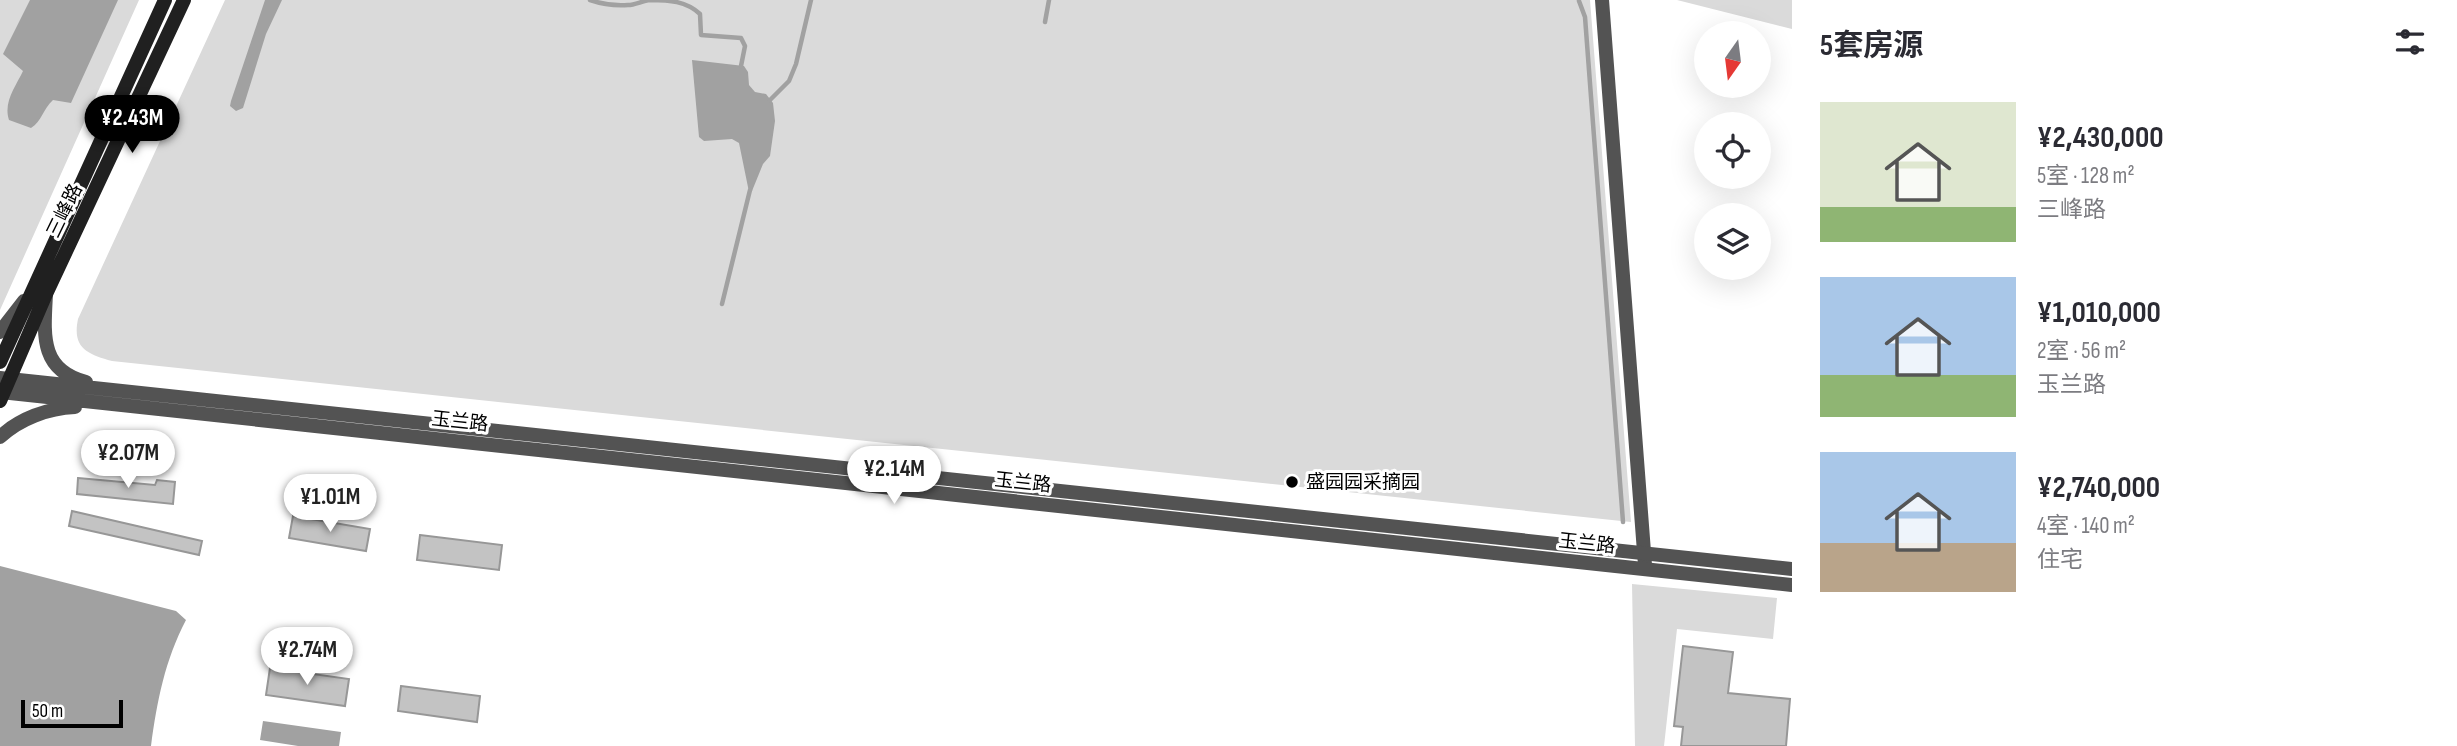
<!DOCTYPE html>
<html lang="zh">
<head>
<meta charset="utf-8">
<style>
	:root { --surface:#fff; --page:#f7f7f7; --text:#2b2b33; --muted:#7c7c81; --accent:#000 }
	body { margin:0; font-family:"Sofia Sans Condensed","Noto Sans SC",sans-serif; background:var(--page); color:var(--text); height:100vh; display:flex; flex-direction:column; font-size:26px; white-space:nowrap }
	* { box-sizing:border-box; margin:0 }
	p { font-size:23px; color:var(--muted) }
	.icon { flex:none; width:38px; height:38px; fill:none; stroke:currentColor; stroke-width:2; stroke-linecap:round; stroke-linejoin:round }
	.map { position:relative; flex:1; overflow:hidden }
	.details { display:flex; flex-direction:column; background:var(--surface); width:665px }
	.details>* { flex:none }
	.needle { width:46px; rotate:194deg }
	.tools { position:absolute; left:1694px; top:21px; display:grid; gap:14px }
	.tools a { display:grid; place-items:center; width:77px; height:77px; border-radius:50%; background:var(--surface); box-shadow:0 7px 28px #0002; font-size:35px }
	.scale { position:absolute; left:21px; bottom:18px; width:102px; box-sizing:border-box; padding-left:7px; border:4px solid #000; border-top:0; font-size:19px; line-height:24px; white-space:nowrap; color:#000; -webkit-text-stroke:5px #fff; paint-order:stroke }
	.price { position:absolute; translate:-50% -60px; padding:0 16px; border-radius:24px; background:#fff; color:#222; font-size:23px; line-height:46px; filter:drop-shadow(0 2px 4px #0008) }
	.price::after { content:''; position:absolute; left:50%; top:42px; width:21px; height:16px; margin-left:-10px; background:inherit; clip-path:polygon(0 0,100% 0,50% 100%) }
	.price.current { background:var(--accent); color:#fff }
	ul { padding:0; list-style:none }
	li { display:flex; align-items:center; gap:21px; height:175px; padding:0 28px }
	li span { display:grid; place-items:center; flex:none; width:196px; height:140px; border-radius:0px; color:#555 }
	li>.icon { margin-inline-start:auto }
	span .icon { width:84px; height:84px; fill:#fffc; stroke-width:1 }
	li b { font-size:30px }
	h2 { display:flex; justify-content:space-between; align-items:center; height:84px; padding:0 28px; font-size:30px }
	main { display:flex; flex:1; min-height:0 }
	.map>svg:first-child { display:block }
	.green { fill:#dadada }
	.water { fill:#a1a1a1 }
	.lines { fill:none; stroke-linecap:round; stroke-linejoin:round }
	.stream { stroke:#a1a1a1; stroke-width:4.5 }
	.building { fill:#c3c3c3; stroke:#979797; stroke-width:2 }
	.minor { stroke:#535353; stroke-width:14 }
	.tertiary { stroke:#535353; stroke-width:14 }
	.secondary { stroke:#202020; stroke-width:14 }
	.poi-dot { fill:#000; stroke:#fff; stroke-width:2.5 }
	.labels { text-anchor:middle; dominant-baseline:central; stroke-width:6; stroke-linejoin:round; paint-order:stroke }
	.street-label { font-size:19px; fill:#000; stroke:#fff }
	.poi-label { font-size:19px; fill:#000; stroke:#fff; text-anchor:start }
</style>
</head>
<body>
<main>
<div class="map">
<svg width="1792" height="746" viewBox="0 0 1792 746">
	<rect width="100%" height="100%" fill="#fff"/>
	<!-- green -->
	<path class="green" d="M0,0H139L0,310Z
		M225,0H1590L1631,522L112,361C87,354 72,348 78,319Z
		M1677,0H1792V29Z
		M1632,584L1777,598L1773,639L1677,629L1664,746H1635Z"/>
	<!-- water -->
	<path class="water" d="M30,0H118L71,103L53,100C43,109 42,121 31,128L9,120C3,102 16,86 23,71L3,54Z
		M265,0H282L266,34L243,108L236,111L230,106L231,101Z
		M692,60L744,66L748,72L749,85L755,92L766,94L773,103L775,121L770,156L763,164L752,191L749,192L739,143L732,139L704,141L699,137Z
		M0,566L176,611L186,620C165,660 157,701 151,746H0Z
		M263,721L341,732L339,746H298L260,740Z"/>
	<g class="lines">
		<!-- stream -->
		<path class="stream" d="M590,0C602,4 616,6 628,5C635,5 642,1 650,0C669,0 686,1 700,14L701,35L741,38L745,46L741,66
			M1579,1L1585,17L1623,522
			M1045,22L1049,0
			M770,100L789,81L796,64L811,0
			M722,304L750,190"/>
	</g>
	<!-- building -->
	<path class="building" d="M78,478L155,485L157,480L175,482L173,504L77,494Z
		M72,511L202,541L199,555L69,526Z
		M293,516L370,529L366,551L289,538Z
		M420,535L502,545L499,570L417,560Z
		M1683,646L1733,652L1728,693L1790,699L1786,746H1681L1683,727L1674,726Z
		M270,668L349,679L345,706L266,695Z
		M401,686L480,696L477,722L398,711Z"/>
	<g class="lines">
		<!-- minor -->
		<path class="minor" d="M1602,0L1645,565"/>
		<!-- tertiary -->
		<path class="tertiary" d="M46,294C44,334 39,370 86,382
			M0,332L24,301
			M0,378L1792,569
			M0,392L1792,585
			M0,437C19,419 48,408 75,407"/>
		<!-- secondary -->
		<path class="secondary" d="M0,362L165,0
			M0,401L46,294L184,0"/>
	</g>
	<!-- markers -->
	<circle class="poi-dot" cx="1292" cy="482" r="7"/>
	<g class="labels">
		<!-- street labels -->
		<g class="street-label">
			<text transform="translate(65 211) rotate(-64)">三峰路</text>
			<text transform="translate(460 422) rotate(6)">玉兰路</text>
			<text transform="translate(1023 483) rotate(6)">玉兰路</text>
			<text transform="translate(1587 544) rotate(6)">玉兰路</text>
		</g>
		<!-- poi labels -->
		<g class="poi-label">
			<text x="1306" y="482">盛园园采摘园</text>
		</g>
	</g>
</svg>
<div class="tools">
<a><svg class="needle" viewBox="-14 -14 28 28"><path d="M0-13l5 13h-10z" fill="#e53935"/><path d="M0 13l5-13h-10z" fill="#7c7c81"/></svg></a>
<a><svg class="icon" aria-label="locate" viewBox="0 0 24 24"><circle cx="12" cy="12" r="6"/><path d="M12 2v4M12 18v4M2 12h4M18 12h4"/></svg></a>
<a><svg class="icon" aria-label="layers" viewBox="0 0 24 24"><path d="M12 4l9 5-9 5-9-5zM3 14l9 5 9-5"/></svg></a>
</div>
<div class="scale">50 m</div>
<b class="price current" style="left:132px;top:155px">¥2.43M</b>
<b class="price" style="left:128px;top:490px">¥2.07M</b>
<b class="price" style="left:894px;top:506px">¥2.14M</b>
<b class="price" style="left:330px;top:534px">¥1.01M</b>
<b class="price" style="left:307px;top:687px">¥2.74M</b>
</div>
<section class="details">
<h2>5套房源<svg class="icon" aria-label="filters" viewBox="0 0 24 24"><path d="M4 7h16M4 17h16"/><circle cx="9" cy="7" r="2"/><circle cx="15" cy="17" r="2"/></svg></h2>
<ul>
<li><span style="background:linear-gradient(#dfe7d0 75%,#8fb573 0)"><svg class="icon" aria-label="home" viewBox="0 0 24 24"><path d="M3 11l9-7 9 7M6 9v11h12V9"/></svg></span><div><b>¥2,430,000</b><p>5室 · 128 m²</p><p>三峰路</p></div></li>
<li><span style="background:linear-gradient(#a9c7e8 70%,#8fb573 0)"><svg class="icon" aria-label="home" viewBox="0 0 24 24"><path d="M3 11l9-7 9 7M6 9v11h12V9"/></svg></span><div><b>¥1,010,000</b><p>2室 · 56 m²</p><p>玉兰路</p></div></li>
<li><span style="background:linear-gradient(#a9c7e8 65%,#b9a48a 0)"><svg class="icon" aria-label="home" viewBox="0 0 24 24"><path d="M3 11l9-7 9 7M6 9v11h12V9"/></svg></span><div><b>¥2,740,000</b><p>4室 · 140 m²</p><p>住宅</p></div></li>
</ul>
</section>
</main>
</body>
</html>
